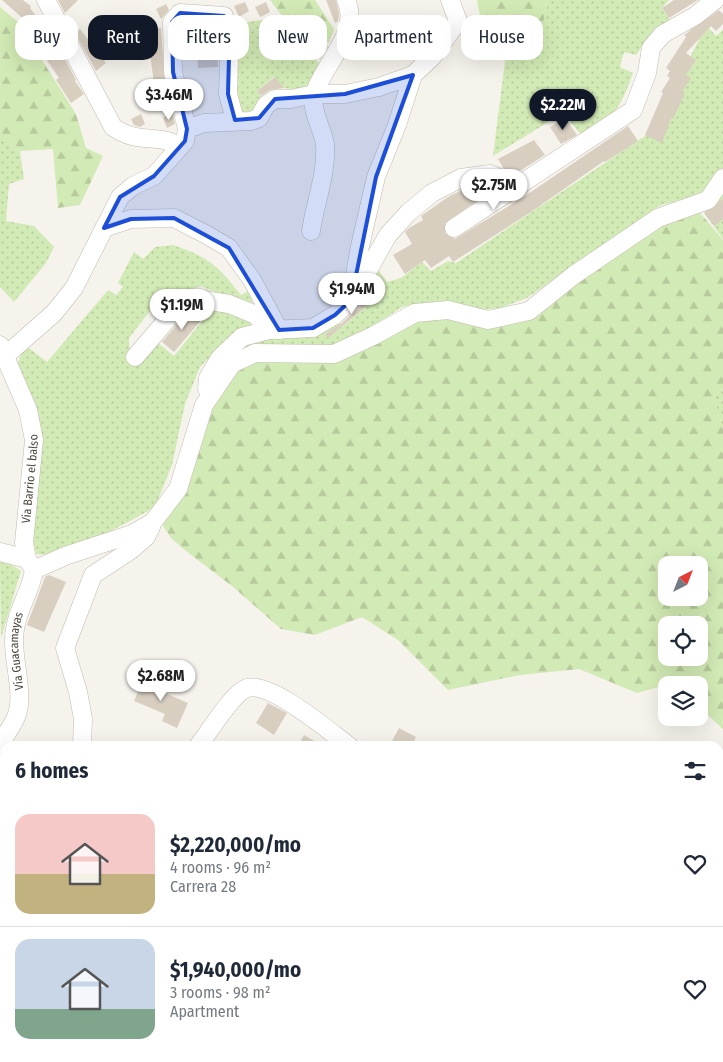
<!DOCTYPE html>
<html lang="en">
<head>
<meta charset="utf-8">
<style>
	:root { --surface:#fff; --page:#f2f2f3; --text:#1f2937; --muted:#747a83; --line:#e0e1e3; --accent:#111827 }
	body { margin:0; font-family:"Fira Sans Condensed",sans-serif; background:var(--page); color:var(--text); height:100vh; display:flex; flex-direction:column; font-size:19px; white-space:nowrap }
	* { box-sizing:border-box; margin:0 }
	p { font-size:16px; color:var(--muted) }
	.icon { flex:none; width:28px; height:28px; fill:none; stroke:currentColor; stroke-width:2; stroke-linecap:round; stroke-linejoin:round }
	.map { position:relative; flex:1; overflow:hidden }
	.panel { position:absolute; left:0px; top:741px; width:724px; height:321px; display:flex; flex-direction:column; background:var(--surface); border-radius:15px 15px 0 0; box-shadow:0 5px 20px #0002 }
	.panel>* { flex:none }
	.hud { position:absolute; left:15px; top:15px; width:694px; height:45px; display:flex; gap:10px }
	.needle { width:32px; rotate:42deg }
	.buttons { position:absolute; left:658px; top:556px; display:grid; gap:10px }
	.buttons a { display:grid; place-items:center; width:50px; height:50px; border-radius:10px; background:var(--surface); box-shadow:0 5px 20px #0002; font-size:25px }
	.price { position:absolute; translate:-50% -42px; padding:0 11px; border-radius:18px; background:#fff; color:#222; font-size:16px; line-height:32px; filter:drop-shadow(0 1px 2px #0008) }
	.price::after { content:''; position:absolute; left:50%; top:30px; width:15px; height:11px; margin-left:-8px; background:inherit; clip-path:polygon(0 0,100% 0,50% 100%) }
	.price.selected { background:var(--accent); color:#fff }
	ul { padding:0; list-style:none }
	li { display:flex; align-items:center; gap:15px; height:125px; padding:0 15px }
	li+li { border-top:1px solid var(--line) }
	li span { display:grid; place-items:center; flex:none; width:140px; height:100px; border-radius:15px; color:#555 }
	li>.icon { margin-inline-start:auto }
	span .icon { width:60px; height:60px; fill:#fffc; stroke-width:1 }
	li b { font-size:21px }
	h2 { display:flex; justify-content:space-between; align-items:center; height:60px; padding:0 15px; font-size:21px }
	.pill { padding:0 18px; border-radius:15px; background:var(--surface); box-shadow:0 5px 20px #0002; font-size:18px; line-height:45px }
	.pill.selected { background:var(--accent); color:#fff }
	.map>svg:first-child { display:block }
	.grass { fill:url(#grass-dots) }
	.forest { fill:url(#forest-firs); fill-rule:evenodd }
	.building { fill:#d8cfc1 }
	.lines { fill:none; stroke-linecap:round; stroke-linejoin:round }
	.minor-casing { stroke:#c2bbae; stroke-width:19 }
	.minor { stroke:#fff; stroke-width:18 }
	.marked { fill:#1d4ed8; fill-opacity:0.2; stroke:#1d4ed8; stroke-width:4; stroke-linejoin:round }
	.labels { text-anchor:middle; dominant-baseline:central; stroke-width:4.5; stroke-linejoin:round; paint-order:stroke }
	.street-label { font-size:12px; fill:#4b4439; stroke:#fff }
</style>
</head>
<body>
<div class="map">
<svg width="723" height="1062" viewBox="0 0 723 1062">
	<defs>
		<pattern id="grass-dots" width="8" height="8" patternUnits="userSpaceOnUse" patternTransform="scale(1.25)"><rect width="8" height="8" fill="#d2eab5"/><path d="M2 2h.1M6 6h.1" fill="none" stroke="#b6ca9c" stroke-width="1.8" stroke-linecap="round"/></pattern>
		<pattern id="forest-firs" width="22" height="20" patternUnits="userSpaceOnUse" patternTransform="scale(1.25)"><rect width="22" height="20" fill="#d2eab5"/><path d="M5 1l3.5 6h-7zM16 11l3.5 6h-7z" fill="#b6ca9c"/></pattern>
	</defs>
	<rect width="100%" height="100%" fill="#f6f3ec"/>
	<!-- grass -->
	<path class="grass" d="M548,0H669L662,8L670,21L655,28L636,55L624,52L620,67L633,73C619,111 616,115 582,136L563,113L493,156L506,53L540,37Z
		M283,17L285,50L318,44L313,57L324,68L311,83L301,90L284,88L274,77L257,91L266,103L260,110L246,115L240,112L237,91L240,23Z
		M701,19L716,36L723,30V171L708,192L659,206L527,298L500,308L478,310L440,301L402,307L361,334L338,345L215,368L242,342L336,320L342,327L373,301L364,291L377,268L387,282L401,278L422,262L431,271L448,261L456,263L651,132L699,40L687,26Z
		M0,136L20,151L24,179L9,184L6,221L34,226L54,247L46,263L14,302L0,287Z
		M723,188V239L704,213Z
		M173,245C209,257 218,266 241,295L251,290L252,308L201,286L157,302L129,338L130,362L157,342L174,356L206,316L196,307L246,314L256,325L235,332L200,367L185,404L172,465L155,507C128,522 65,559 36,554L31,531L37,417L16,367L25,345L47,362L108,290L116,295L123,287L118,283L134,252L143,259L155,247Z
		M723,389V429L713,396Z
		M0,562L9,563L21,571L1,638Z"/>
	<!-- forest -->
	<path class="forest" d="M270,0H315L334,29L329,42L285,50L283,17Z
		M477,0H548L540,37L506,53L498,37L480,16Z
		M0,7L18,22L76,114L86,148L103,156L80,205L58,208L53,149L20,151L0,136Z
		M696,208L723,240V389L713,396L723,429V729L699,707V685H666L637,693L579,669L520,675L448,690L398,640L362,617L315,635L281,629L232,586L186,551L171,538L160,521L218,393L238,369L260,356L318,360L405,321L448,317L493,328L522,317L663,220ZM666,565H699V598H666ZM666,625H699V658H666Z"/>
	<!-- building -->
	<path class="building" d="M2,0H23L31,6L30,8L43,25L42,26L58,46L76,80L75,81L84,94L71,103L56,80L59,78L23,25L27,22Z
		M58,0H78L65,13Z
		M326,0H336L339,13L338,21L335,23Z
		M674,0H698L669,18L662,8Z
		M245,2L249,11L239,17L234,6Z
		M266,2L270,12L260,17L255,7Z
		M166,4L169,10L161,19L156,9Z
		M719,10L723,14V24L716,31L711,26L686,53L696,60L686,75L691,78L682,92L685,94L673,119L671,118L662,143L645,135L663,93L661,92L670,78L667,76L670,71L666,68L686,37L684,35Z
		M161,28L165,83L154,84L147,29Z
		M80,29L106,63L96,71L75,33Z
		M327,45L328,47L320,59L316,49Z
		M217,47L218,67L198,68L197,48Z
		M275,77L284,88L270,90L261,96L257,91Z
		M172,113L175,124L167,128L163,118Z
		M141,114L145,124L140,127L134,125L131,119Z
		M565,118L577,135L561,144L550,127Z
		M628,126L638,141L605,162L604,161L531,212L453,262L449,256L431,268L425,260L405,274L393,255L412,244L405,232L409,228L423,220L421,216L448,197L466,188L478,186L484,196L445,223V233L455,239L525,196Z
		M534,140L545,155L515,174L504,169L498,159Z
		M723,199V219L715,226L704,213Z
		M367,294L373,301L328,338L325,334L342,323L358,308Z
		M196,312L203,318L174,352L162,342L179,322Z
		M49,575L66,582L44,632L27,625L45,577Z
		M145,676L161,683L158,690L188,703L177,728L162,721L165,714L134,701Z
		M268,703L287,713L274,735L256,723Z
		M399,728L416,737L412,746H397L391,743Z
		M304,735L323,746H298Z"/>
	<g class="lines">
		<!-- minor casing -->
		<g class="minor-casing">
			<g id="minor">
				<path d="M46,0L113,127C140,146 159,132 180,147"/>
				<path d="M187,129L173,72L172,22L180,13L224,16L229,56L228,94L235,120"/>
				<path d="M104,228L131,219L174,218L207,235L229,248L252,280L279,330"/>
				<path d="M454,228L633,110L647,73L651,48L663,34L695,16L715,0"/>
				<path d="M311,231C315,202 327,175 325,144C323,129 309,109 315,92C324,64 361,31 346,0"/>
				<path d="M352,292L360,246L376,177L397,125L413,75L433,56L458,21L450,0"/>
				<path d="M5,356L54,313L74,288L120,197L133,186L154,176L185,141L187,129L204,123L251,121L259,118L266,105L275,99H291L314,94H345L379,87L413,75"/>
				<path d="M135,357L172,314L198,299L229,304L256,315L269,330"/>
				<path d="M207,389L208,378L220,358L242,337L269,330L313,328L335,315L351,300L388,235L408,213L432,193L461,178L490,174L519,187"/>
				<path d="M0,552L27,559"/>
				<path d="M34,570L65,556L132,534L153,522L178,489L204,405L232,364L255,353L334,354L373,336L415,313L448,310L488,320L529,311L574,275L658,218L708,200L723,178"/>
				<path id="s1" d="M0,744C5,735 12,727 16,717C26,693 10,656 15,629C18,608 31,591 34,570L27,559L24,543L34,440L28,410L0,345"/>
				<path d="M82,746L83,719L78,692L65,648L93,575L131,550L146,537L151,527"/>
				<path d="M198,746C209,733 232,693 247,688C271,681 330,732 349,746"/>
				<path d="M0,979L5,975"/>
				<path d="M719,998L723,1000"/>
				<path d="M441,1058V1062"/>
				<path d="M619,1058L634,1062"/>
				<path d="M211,1062L214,1058"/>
				<path d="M549,1062L552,1058"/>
			</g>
		</g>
		<!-- minor -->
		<use href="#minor" class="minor"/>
	</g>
	<!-- marked area -->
	<path class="marked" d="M180,13L224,16L229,56L228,94L235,120L259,118L275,99L345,94L413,75L376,177L351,300L335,315L313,328L279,330L229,248L174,218L131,219L104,228L120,197L154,176L185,141L187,129L173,72L172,22Z"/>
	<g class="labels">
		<!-- street labels -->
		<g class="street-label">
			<text stroke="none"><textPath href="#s1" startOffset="276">Via Barrio el balso</textPath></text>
			<text stroke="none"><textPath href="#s1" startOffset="98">Via Guacamayas</textPath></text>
		</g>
	</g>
</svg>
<div class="buttons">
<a><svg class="needle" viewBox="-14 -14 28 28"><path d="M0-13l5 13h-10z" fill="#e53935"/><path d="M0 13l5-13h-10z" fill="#747a83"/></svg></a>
<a><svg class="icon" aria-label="locate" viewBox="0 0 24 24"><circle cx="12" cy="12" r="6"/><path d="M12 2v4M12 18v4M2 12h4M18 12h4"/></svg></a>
<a><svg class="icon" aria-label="layers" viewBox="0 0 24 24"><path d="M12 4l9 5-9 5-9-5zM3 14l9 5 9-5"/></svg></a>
</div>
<b class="price" style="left:169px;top:121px">$3.46M</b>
<b class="price selected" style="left:563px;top:131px">$2.22M</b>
<b class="price" style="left:494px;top:211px">$2.75M</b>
<b class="price" style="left:352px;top:315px">$1.94M</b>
<b class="price" style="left:182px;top:331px">$1.19M</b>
<b class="price" style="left:161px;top:702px">$2.68M</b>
<div class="hud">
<a class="pill">Buy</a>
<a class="pill selected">Rent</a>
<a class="pill">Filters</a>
<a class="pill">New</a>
<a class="pill">Apartment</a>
<a class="pill">House</a>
</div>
<section class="panel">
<h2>6 homes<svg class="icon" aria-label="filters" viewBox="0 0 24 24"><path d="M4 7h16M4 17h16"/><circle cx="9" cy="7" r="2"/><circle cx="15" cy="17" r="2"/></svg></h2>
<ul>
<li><span style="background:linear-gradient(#f6c9c9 60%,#c2b280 0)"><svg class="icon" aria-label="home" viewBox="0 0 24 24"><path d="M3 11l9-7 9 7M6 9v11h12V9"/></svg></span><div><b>$2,220,000/mo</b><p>4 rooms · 96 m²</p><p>Carrera 28</p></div><svg class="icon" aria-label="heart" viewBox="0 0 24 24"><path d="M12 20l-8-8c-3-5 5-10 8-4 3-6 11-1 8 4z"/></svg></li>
<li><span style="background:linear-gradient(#c9d6e8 70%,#7fa58c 0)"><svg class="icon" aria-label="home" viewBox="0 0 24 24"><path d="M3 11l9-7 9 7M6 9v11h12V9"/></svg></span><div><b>$1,940,000/mo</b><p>3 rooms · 98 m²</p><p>Apartment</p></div><svg class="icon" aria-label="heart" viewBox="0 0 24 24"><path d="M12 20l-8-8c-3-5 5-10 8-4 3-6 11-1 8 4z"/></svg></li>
</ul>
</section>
</div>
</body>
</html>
